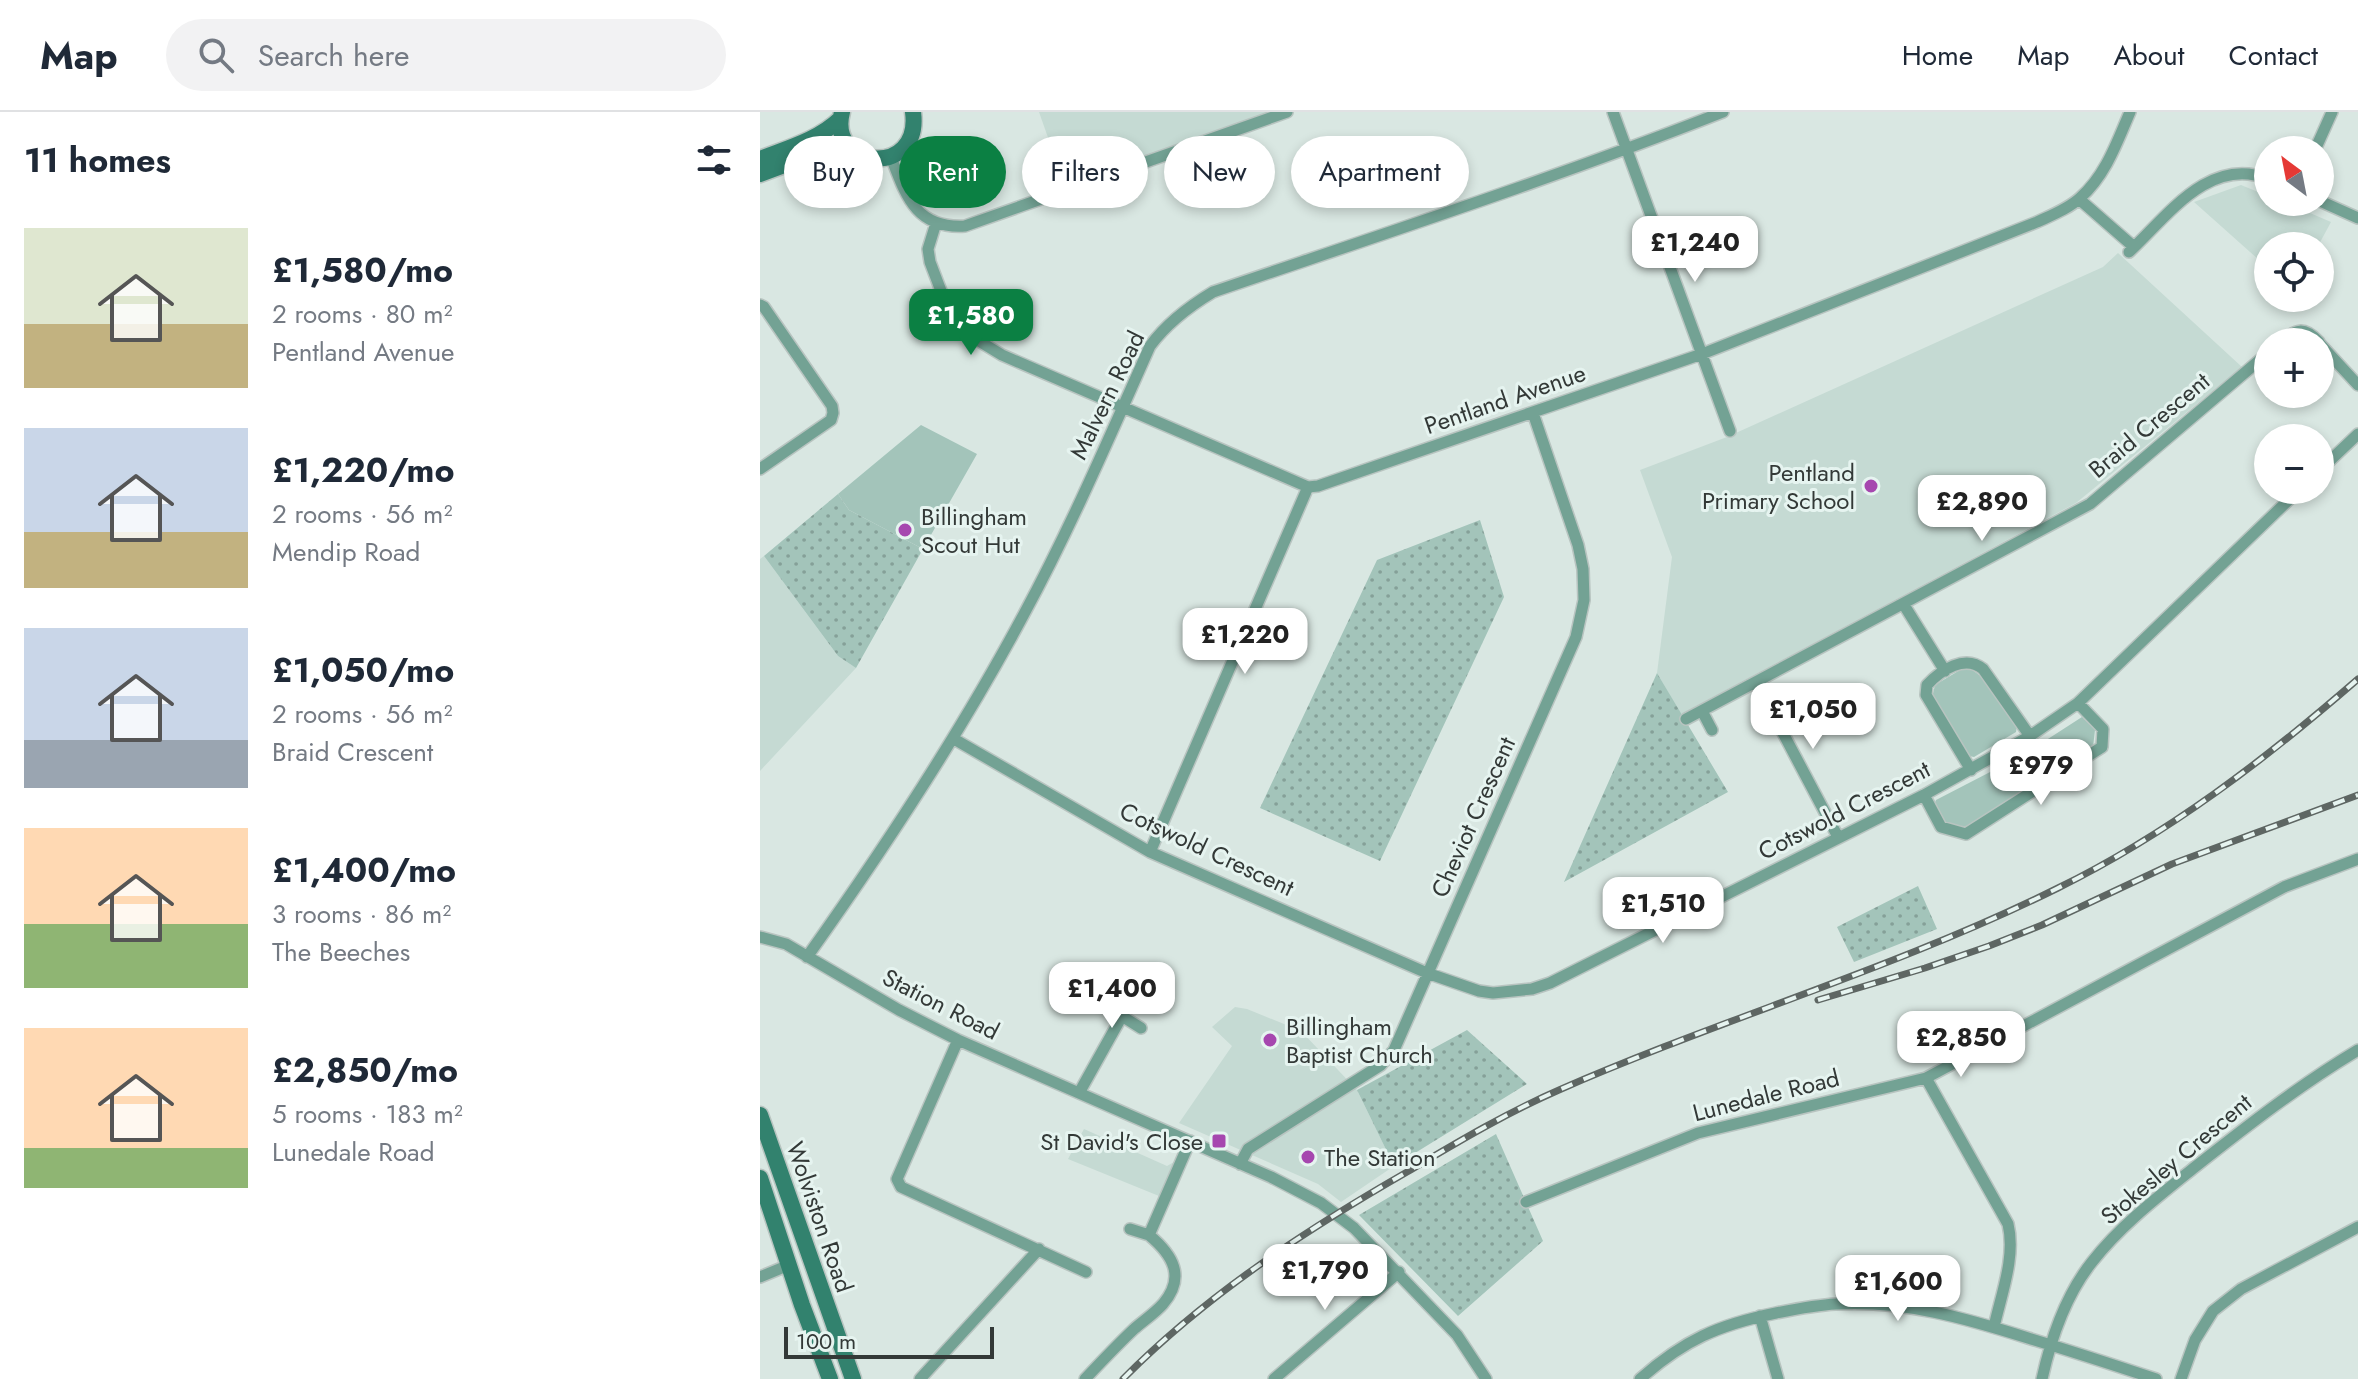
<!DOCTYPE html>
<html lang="en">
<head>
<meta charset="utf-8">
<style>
	:root { --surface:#fff; --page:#f2f2f3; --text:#1f2937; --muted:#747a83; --line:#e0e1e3; --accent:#0b8043 }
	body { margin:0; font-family:Jost,sans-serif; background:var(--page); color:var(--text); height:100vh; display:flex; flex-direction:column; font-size:30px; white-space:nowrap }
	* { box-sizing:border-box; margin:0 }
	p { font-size:26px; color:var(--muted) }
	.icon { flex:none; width:44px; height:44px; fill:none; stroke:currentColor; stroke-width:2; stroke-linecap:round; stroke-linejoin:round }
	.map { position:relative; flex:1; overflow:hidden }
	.sheet { display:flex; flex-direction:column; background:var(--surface); width:760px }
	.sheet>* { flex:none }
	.banner { position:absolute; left:24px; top:24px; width:760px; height:72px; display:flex; gap:16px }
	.needle { width:52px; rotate:328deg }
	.fabs { position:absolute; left:1494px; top:24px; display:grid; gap:16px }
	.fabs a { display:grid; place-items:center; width:80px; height:80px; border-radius:50%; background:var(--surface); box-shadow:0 4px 12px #0003; font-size:40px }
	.scale { position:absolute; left:24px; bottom:20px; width:210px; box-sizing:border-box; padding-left:8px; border:4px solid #333937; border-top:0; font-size:22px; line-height:28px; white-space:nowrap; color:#333937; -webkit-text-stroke:6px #e6f4f0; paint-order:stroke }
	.price { position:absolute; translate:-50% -68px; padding:0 18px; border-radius:16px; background:#fff; color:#222; font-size:26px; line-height:52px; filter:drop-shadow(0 2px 4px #0008) }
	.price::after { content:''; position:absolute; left:50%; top:48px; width:24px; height:18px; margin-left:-12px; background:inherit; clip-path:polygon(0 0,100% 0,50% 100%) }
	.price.active { background:var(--accent); color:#fff }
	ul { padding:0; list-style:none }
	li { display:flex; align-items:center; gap:24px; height:200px; padding:0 24px }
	li span { display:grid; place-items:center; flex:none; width:224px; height:160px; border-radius:0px; color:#555 }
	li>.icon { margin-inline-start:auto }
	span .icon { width:96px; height:96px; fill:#fffc; stroke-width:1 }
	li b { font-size:34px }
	h2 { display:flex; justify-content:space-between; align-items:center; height:96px; padding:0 24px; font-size:34px }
	.chip { padding:0 28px; border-radius:36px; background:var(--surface); box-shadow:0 4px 12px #0003; font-size:28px; line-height:72px }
	.chip.active { background:var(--accent); color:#fff }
	header { display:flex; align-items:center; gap:48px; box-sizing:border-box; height:112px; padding:0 40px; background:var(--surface); border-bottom:2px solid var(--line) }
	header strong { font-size:38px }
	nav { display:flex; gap:44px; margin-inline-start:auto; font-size:28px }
	.search { width:560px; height:72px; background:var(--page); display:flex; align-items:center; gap:20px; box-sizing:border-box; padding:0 28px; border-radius:44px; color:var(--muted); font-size:30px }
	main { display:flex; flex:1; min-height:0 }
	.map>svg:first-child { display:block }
	.built { fill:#c5dad3 }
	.grass { fill:#a3c4ba }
	.park { fill:url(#park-dots) }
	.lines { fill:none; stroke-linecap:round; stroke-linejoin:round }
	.street-casing { stroke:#b8c4c0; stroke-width:14 }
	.secondary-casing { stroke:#b8c4c0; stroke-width:19 }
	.street { stroke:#73a294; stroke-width:11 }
	.secondary { stroke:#32826e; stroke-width:16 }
	.rail-casing { stroke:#5e6663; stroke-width:7 }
	.rail { stroke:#e6f4f0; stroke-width:4; stroke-dasharray:12; stroke-linecap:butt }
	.poi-dot { fill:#a647af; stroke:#e6f4f0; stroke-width:3 }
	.labels { text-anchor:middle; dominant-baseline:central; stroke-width:6; stroke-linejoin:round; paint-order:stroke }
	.street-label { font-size:24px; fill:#333937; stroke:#e6f4f0 }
	.poi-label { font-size:24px; fill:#333937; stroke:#e6f4f0; text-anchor:start }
</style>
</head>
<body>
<header>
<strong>Map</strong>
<div class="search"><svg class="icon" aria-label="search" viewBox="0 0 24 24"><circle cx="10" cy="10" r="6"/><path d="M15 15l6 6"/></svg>Search here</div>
<nav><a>Home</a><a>Map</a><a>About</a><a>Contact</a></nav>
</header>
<main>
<section class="sheet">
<h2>11 homes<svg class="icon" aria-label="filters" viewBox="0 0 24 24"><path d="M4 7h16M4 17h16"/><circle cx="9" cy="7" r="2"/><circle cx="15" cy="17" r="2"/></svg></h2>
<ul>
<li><span style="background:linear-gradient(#dfe7d0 60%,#c2b280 0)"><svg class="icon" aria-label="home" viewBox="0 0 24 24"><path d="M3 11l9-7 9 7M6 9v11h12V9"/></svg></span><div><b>£1,580/mo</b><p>2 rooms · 80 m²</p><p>Pentland Avenue</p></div></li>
<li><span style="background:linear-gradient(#c9d6e8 65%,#c2b280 0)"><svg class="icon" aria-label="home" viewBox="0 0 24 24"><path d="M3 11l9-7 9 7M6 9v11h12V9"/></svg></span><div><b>£1,220/mo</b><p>2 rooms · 56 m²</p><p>Mendip Road</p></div></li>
<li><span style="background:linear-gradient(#c9d6e8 70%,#9aa5b1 0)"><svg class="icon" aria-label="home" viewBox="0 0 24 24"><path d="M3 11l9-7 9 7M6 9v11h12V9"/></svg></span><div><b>£1,050/mo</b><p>2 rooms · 56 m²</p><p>Braid Crescent</p></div></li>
<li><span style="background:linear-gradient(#ffd9b3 60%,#8fb573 0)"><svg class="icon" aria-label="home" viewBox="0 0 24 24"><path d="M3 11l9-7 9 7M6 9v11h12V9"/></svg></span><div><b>£1,400/mo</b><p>3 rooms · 86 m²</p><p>The Beeches</p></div></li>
<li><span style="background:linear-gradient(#ffd9b3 75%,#8fb573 0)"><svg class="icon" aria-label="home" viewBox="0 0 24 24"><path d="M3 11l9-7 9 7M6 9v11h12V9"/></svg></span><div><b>£2,850/mo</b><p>5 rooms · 183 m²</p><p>Lunedale Road</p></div></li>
</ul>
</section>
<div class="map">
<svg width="1598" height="1267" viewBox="0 0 1598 1267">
	<defs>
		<pattern id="park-dots" width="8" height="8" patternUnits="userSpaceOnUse" patternTransform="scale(2)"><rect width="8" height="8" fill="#a3c4ba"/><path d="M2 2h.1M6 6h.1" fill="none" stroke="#85a098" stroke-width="1.8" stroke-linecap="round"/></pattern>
	</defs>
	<rect width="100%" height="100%" fill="#d9e7e2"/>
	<!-- built -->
	<path class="built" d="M279,0H514L304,71Z
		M1481,73L1508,84V90H1524L1571,110L1558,134H1508V156L1434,90Z
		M1358,141L1482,255L1316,391L921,602L897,561L912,445L880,358L967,325L1343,155Z
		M4,444L78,544L96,556L0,659V447Z
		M475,895L487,897L541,919L597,978L634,1054L581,1090L558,1072L419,1011L472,934L452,915Z
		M324,1017L407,1054L421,1046L399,1084L308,1047Z"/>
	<!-- grass -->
	<path class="grass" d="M161,313L217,342L163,437L89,398L78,382Z
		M1205,555C1227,561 1244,596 1257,614L1256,620L1214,645L1209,644L1172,586L1175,573Z
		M1322,605L1335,618L1333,635L1202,718L1182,710L1174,693L1176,688L1263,643Z"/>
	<!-- park -->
	<path class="park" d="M78,382L89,398L163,437L96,556L78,544L4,444Z
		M720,408L744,485L620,749L500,696L617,448Z
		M897,561L968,680L804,770Z
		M1158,774L1177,817L1094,850L1077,815Z
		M707,918L767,972L634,1054L597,978Z
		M736,1022L783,1129L698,1204L599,1103Z"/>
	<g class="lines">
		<!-- street casing -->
		<g class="street-casing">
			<path id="street" d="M853,0L970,319
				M1555,38L1572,0
				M131,45C146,84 156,117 205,114L527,0
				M1319,87L1374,135
				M1560,89L1598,106
				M176,111L168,137L170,150L186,192L214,226L242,243L548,375L558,374L942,242L1277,110C1292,103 1308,97 1320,86C1346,63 1357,30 1370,0
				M1369,140C1406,106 1449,43 1508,67
				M0,193L4,195L72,294L73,301L71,308L0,357
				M1521,230C1536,217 1544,214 1559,230
				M1560,232L1598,273
				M1560,358L1598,322
				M1144,493L1185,559
				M996,570L1078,725
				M942,599L952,618
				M926,607L1330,392L1508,241
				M194,627L390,740L667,861L719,879L733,881L772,877L790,871L1164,683L1270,624L1318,591L1539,378
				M1211,658L1166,583L1167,573C1181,558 1205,542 1223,557L1270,624
				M1164,683L1181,715L1206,722L1342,635L1343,617L1318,591
				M390,740L548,375
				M0,825L26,832L139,898L198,928L511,1065L561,1091L594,1116L697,1223L726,1267
				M47,845C126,734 200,622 264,502C311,415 350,324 390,234C407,211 428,195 453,180C623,122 795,66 963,0
				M341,891L381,916
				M198,928L137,1067L141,1075L326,1160
				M1166,966L1248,1112C1256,1145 1241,1183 1234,1215
				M319,981L362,904
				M480,1052L488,1037L621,953L634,938L816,525L824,488L823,457L818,433L773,301
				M766,1090L938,1021L1166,966L1524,775L1598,747
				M370,1117L389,1123
				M0,1165L29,1153
				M1000,1204L1018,1267
				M160,1267L279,1137
				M325,1267C341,1250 357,1233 374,1217C383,1209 394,1202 403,1192C426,1165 413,1143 389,1123L430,1029
				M514,1267L639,1160
				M880,1267C924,1228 958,1213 1016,1201C1036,1197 1056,1193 1076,1192C1143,1188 1205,1206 1268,1226C1311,1239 1354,1253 1396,1267
				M1282,1267C1291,1226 1305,1184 1332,1150C1361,1113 1399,1084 1435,1055C1487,1014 1541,972 1598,938
				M1421,1267L1435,1228L1453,1199L1481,1177L1598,1115"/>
		</g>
		<!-- secondary casing -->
		<g class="secondary-casing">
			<path id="secondary" d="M82,0C67,58 162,66 153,0
				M0,47C28,36 58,28 80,7
				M0,62L59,40L72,37L95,41
				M0,1003L93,1267
				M0,1066L42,1193L70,1267"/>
		</g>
		<!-- street -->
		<use href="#street" class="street"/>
		<!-- secondary -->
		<use href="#secondary" class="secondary"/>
		<!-- rail casing -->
		<g class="rail-casing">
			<path id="rail" d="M1058,888L1165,856L1229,834L1282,813L1412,752L1598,683
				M363,1267C446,1183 546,1118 647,1060C696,1031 746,1001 799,978C963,906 1137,856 1298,776C1408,722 1506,647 1598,567"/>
		</g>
		<!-- rail -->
		<use href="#rail" class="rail"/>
	</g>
	<!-- markers -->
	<g class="poi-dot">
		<circle cx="1111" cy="374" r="8"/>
		<circle cx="145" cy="418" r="8"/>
		<circle cx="510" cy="928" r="8"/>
		<rect x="451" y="1021" width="16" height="16" rx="4"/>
		<circle cx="548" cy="1045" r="8"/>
	</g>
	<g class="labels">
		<!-- street labels -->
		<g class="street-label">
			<text transform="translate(347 283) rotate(-64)">Malvern Road</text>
			<text transform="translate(745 287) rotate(-19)">Pentland Avenue</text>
			<text transform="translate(1389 313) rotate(-40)">Braid Crescent</text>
			<text transform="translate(1084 698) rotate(-27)">Cotswold Crescent</text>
			<text transform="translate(713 705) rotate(-66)">Cheviot Crescent</text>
			<text transform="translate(447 737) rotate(25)">Cotswold Crescent</text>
			<text transform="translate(181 892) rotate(27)">Station Road</text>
			<text transform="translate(1006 983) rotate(-14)">Lunedale Road</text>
			<text transform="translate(1416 1047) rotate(-40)">Stokesley Crescent</text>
			<text transform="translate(60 1105) rotate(71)">Wolviston Road</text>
		</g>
		<!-- poi labels -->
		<g class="poi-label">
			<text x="1095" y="360" text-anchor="end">Pentland<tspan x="1095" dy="28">Primary School</tspan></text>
			<text x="161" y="404">Billingham<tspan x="161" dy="28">Scout Hut</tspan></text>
			<text x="526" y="914">Billingham<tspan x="526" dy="28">Baptist Church</tspan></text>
			<text x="443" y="1029" text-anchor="end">St David's Close</text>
			<text x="564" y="1045">The Station</text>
		</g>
	</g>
</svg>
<div class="fabs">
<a><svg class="needle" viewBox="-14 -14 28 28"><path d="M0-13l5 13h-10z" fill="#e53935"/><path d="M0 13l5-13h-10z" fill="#747a83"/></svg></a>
<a><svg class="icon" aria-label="locate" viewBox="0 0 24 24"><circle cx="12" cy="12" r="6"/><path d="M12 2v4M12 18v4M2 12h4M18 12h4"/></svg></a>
<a>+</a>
<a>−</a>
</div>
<div class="scale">100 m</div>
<b class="price" style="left:935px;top:172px">£1,240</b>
<b class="price active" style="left:211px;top:245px">£1,580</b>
<b class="price" style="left:1222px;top:431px">£2,890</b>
<b class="price" style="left:485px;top:564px">£1,220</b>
<b class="price" style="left:1053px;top:639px">£1,050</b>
<b class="price" style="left:1281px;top:695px">£979</b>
<b class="price" style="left:903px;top:833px">£1,510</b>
<b class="price" style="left:352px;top:918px">£1,400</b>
<b class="price" style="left:1201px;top:967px">£2,850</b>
<b class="price" style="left:565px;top:1200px">£1,790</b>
<b class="price" style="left:1138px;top:1211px">£1,600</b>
<div class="banner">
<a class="chip">Buy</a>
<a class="chip active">Rent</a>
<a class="chip">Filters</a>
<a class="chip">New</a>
<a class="chip">Apartment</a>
</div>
</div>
</main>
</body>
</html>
